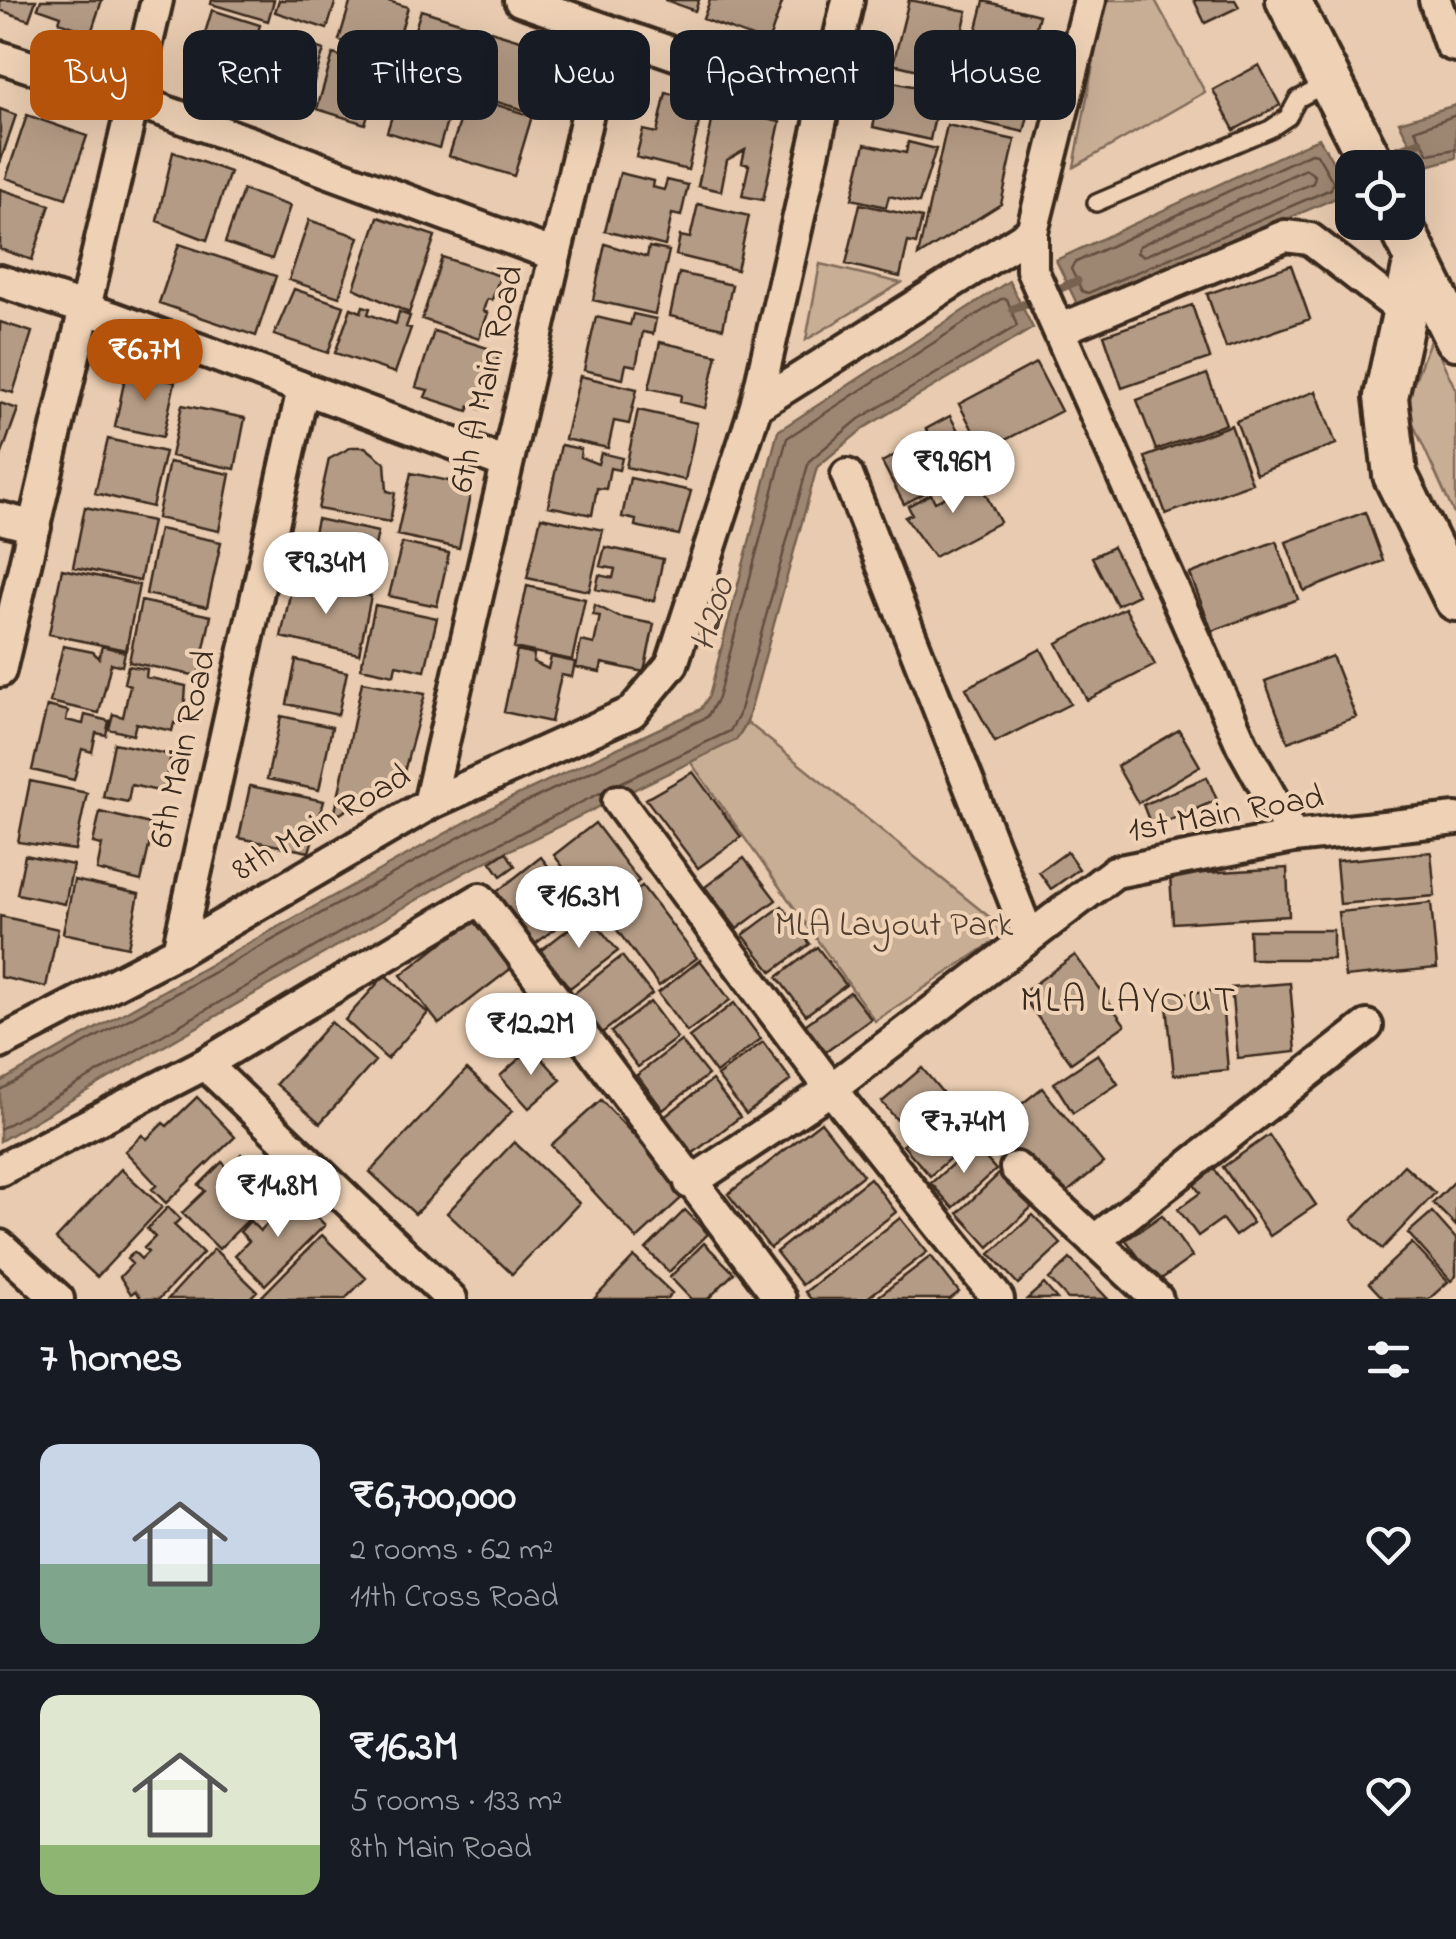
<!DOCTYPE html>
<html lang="en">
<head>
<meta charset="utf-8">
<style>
	:root { --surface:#171b24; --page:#242831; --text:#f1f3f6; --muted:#9ea1a6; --line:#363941; --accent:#b45309 }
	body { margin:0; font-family:"Indie Flower",sans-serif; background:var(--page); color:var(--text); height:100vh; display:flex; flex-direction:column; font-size:38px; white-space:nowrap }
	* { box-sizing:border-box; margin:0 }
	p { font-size:32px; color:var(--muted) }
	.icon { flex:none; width:55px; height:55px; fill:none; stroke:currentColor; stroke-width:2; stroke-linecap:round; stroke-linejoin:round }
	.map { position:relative; height:1299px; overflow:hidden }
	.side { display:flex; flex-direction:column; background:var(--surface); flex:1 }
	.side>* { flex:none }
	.hud { position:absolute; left:30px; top:30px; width:1398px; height:90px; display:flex; gap:20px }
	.controls { position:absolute; left:1335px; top:150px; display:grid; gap:20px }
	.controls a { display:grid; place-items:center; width:90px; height:90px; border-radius:20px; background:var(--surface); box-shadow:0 10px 40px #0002; font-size:50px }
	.price { position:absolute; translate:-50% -85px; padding:0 22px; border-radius:35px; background:#fff; color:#222; font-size:32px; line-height:65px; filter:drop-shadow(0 2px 5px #0008) }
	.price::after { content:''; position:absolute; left:50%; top:60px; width:30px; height:22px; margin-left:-15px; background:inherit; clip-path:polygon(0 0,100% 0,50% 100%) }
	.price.active { background:var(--accent); color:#fff }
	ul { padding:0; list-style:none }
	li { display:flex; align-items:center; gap:30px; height:250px; padding:0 40px }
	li+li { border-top:2px solid var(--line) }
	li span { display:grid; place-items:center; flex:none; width:280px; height:200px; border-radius:20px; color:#555 }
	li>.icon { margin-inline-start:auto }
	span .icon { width:120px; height:120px; fill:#fffc; stroke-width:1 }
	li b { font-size:42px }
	h2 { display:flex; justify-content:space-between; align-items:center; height:120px; padding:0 40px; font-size:42px }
	.pill { padding:0 35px; border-radius:20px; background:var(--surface); box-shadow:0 10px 40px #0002; font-size:35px; line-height:90px }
	.pill.active { background:var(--accent); color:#fff }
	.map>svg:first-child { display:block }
	.green { fill:#c8ae95; stroke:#826c5a; stroke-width:2.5 }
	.water { fill:#9e8772; stroke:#766250; stroke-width:2.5 }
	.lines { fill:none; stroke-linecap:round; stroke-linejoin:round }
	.shore { stroke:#634f40; stroke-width:2.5 }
	.stream { stroke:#766250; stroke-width:9 }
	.building { fill:#b49b85; stroke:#3b2a1e; stroke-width:2.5 }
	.lane-casing { stroke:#3b2a1e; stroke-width:22 }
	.street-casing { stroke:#3b2a1e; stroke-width:38 }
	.secondary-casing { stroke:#3b2a1e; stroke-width:50 }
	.lane { stroke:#efd2b6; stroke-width:15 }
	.street { stroke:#efd2b6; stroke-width:30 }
	.secondary { stroke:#efd2b6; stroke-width:42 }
	.labels { text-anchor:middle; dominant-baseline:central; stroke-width:8; stroke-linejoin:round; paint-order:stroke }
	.street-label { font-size:35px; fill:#3b2a1e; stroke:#efd2b6 }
	.park-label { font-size:35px; fill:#503e30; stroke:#efd2b6 }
	.water-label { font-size:38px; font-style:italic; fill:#544133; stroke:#efd2b6 }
	.neighbourhood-label { font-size:38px; letter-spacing:2.5px; fill:#3b2a1e; stroke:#efd2b6 }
</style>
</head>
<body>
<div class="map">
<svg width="1456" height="1299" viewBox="0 0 1456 1299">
	<rect width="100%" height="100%" fill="#e8cbb0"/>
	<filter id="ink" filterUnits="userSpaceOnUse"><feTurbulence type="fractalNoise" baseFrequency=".01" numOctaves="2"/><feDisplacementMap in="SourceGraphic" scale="20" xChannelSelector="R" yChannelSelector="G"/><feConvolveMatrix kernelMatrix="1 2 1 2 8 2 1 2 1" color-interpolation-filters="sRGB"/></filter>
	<g filter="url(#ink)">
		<!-- green -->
		<path class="green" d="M1105,0H1155L1205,92L1074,167Z
			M820,264L901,283L806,340Z
			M1431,338L1456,390V518L1405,406Z
			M747,722L1008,932L875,1021L689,760L736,740Z"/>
		<!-- water -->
		<path class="water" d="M1456,105V158L1423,167L1399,122Z
			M1319,138L1350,192L1079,308L1056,260Z
			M1009,281L1033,328L864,428L817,467L747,722L736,740L465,872L0,1141V1082L500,803L701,709L709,696L778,431Z"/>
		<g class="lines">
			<!-- shore -->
			<path class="shore" d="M1456,115L1415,130L1429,154L1456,149
				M1311,153L1317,154L1333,182L1331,189L1088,293L1082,291L1071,269L1074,263Z
				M1306,169L1315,176L1313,183L1144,256L1137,253L1139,246Z
				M0,1090L505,812L707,717L718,698L787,438L1001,299H1007L1017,326L859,419L809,461L738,717L730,731L618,784
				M0,1129L460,863L604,791"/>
			<!-- stream -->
			<path class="stream" d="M1383,155L1420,142
				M1013,309L1077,281"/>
		</g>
		<!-- building -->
		<path class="building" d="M0,0H36L29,20L0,10Z
			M41,0H102L91,33L59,22L61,16L38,8Z
			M212,0H274L268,21L211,4Z
			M279,0H336L327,29L275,12Z
			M351,0H385L408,7L393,57L339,40Z
			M665,0H699L695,11Z
			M710,0H783L768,43L703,19Z
			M909,0L967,11L952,78L893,64Z
			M1194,0H1235L1239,7L1205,23Z
			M984,1L1039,15L1028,58L973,44Z
			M212,10L260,25L243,81L195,66Z
			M421,10L482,29L464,90L402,71Z
			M487,30L559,52L540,115L468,93Z
			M280,36L324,50L307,103L263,90Z
			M333,54L382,69L365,124L317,109Z
			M1259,65L1280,105L1234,130L1213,90Z
			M961,66L1036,83L1024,132L950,115Z
			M884,80L940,92L930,140L873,127Z
			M403,81L455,96L439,148L387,132Z
			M666,93L704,101L688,170L636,157L643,130L657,133Z
			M468,96L532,116L514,176L449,156Z
			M715,108L780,122L763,200L742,196L749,165L742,163L745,150L727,160L721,191L698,186Z
			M0,109L16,115L0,163Z
			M27,115L87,136L66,198L6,178Z
			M947,125L1015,140L1001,204L918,256Z
			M908,142L936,149L919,203L889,196L886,207L852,199L865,144L906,153Z
			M173,152L230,172L207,240L157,221Z
			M620,173L653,181L652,187L664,190L667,180L688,185L681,216L672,214L665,246L605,231Z
			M0,189L50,205L32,260L0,249Z
			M243,190L290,206L272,259L225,243Z
			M698,204L749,216L737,270L676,255L680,236L690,238Z
			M860,204L922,218L916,244L908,242L900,277L846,264Z
			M378,217L435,236L409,313L354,288Z
			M309,220L359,237L339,297L289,280Z
			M179,244L276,276L256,336L159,303Z
			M605,244L647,257L649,247L669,251L655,314L593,300Z
			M442,257L500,276L492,300L487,299L483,311L488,313L479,339L422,319Z
			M1291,265L1310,319L1226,348L1207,294Z
			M679,273L732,285L723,328L670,316Z
			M294,289L344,306L328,353L274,335Z
			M1192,305L1210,358L1122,388L1104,335Z
			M363,306L370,308L368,314L396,324L399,312L410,316L406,327L411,328L395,373L335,353L351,308L361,312Z
			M633,314L656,319L653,334L643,332L636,366L626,364L623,379L584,370L596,317L630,325Z
			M0,322L32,332L13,393L0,389Z
			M434,331L500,352L488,387L494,388L481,409L470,406L468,411L425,397L428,390L416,387Z
			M660,342L717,355L705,408L680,402L681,395L649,388Z
			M1036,363L1061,411L984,451L959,404Z
			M126,372L175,382L163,437L115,427Z
			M1207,374L1226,424L1156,450L1137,400Z
			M580,376L637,389L629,424L614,421L608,448L565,439Z
			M1316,391L1336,444L1256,474L1236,421Z
			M0,403L18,409L0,459Z
			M182,405L245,418L235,469L171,456Z
			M638,410L697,423L685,480L626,467Z
			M950,416L977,465L904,504L882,462L930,436L926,429Z
			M1231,425L1252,483L1166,514L1145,457Z
			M108,439L165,452L152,507L95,493Z
			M561,445L581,449L580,457L598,464L601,453L622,458L619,470L610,468L606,489L597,488L592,515L548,506Z
			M352,447H365L385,463L387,491L395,493L390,522L318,509L329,459Z
			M169,462L230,474L219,531L157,518Z
			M411,473L472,486L459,548L397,535Z
			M975,474L1000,522L934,557L905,517L912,514L908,506L931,494L935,502L953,493L950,487Z
			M630,478L691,491L679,535L635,526L636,520L622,517Z
			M85,507L152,521L140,581L73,567Z
			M1365,512L1383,561L1304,591L1286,542Z
			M541,517L603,530L589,591L527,578Z
			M317,519L378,532L367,584L306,571Z
			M159,529L221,542L207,607L146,594Z
			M1276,541L1298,599L1212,631L1190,574Z
			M402,543L449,553L437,606L389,596Z
			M605,547L663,559L654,601L596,589L599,575L613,578L615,569L600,566Z
			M1113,547L1138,595L1117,605L1092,557Z
			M62,569L139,585L126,650L49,634Z
			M293,580L371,596L359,654L281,637Z
			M527,586L585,599L572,660L514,648Z
			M141,601L211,616L198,676L129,662Z
			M375,605L437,618L425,671L396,665L394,675L361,668Z
			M595,605L619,617L654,624L644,672L602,663L600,672L576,667L581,641L594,644L600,616L593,615Z
			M1125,608L1155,665L1087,700L1057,643Z
			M63,646L93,652L99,658L102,646L125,652L122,666L111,663L99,713L50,702Z
			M1041,649L1070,704L995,742L966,688Z
			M517,650L534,654L533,662L548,669L551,657L575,662L572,677L561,675L551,722L504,712Z
			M1332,656L1356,717L1288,742L1265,681Z
			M296,660L347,672L338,715L287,704Z
			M128,666L147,669L146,677L186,686L183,725L174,723L172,731L136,723L133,735L109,729L113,714L123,717L130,685L124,683Z
			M362,682L425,694L404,772L340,814L335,812Z
			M47,706L68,711L66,720L83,724L85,715L109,721L106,735L96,733L92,752L82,749L74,780L32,770Z
			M281,716L332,727L319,790L267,779Z
			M1179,730L1200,766L1138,803L1117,766Z
			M114,743L171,755L163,792L131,785L128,802L103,797Z
			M693,772L741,837L698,868L646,799Z
			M1207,777L1217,800L1152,828L1143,805Z
			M30,781L87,793L75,850L18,842Z
			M250,786L324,801L309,852L239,838Z
			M100,812L154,825L141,881L97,870L102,845L93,843Z
			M595,823L639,881L597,912L554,855Z
			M506,852L515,866L501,876L491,862Z
			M1067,852L1079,869L1051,889L1039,872Z
			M1431,852L1435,896L1340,904L1336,861Z
			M25,855L73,865L65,904L17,894Z
			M541,857L581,908L534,945L494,894Z
			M744,858L776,900L737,929L705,887Z
			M1287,868L1289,916L1173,923L1170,875Z
			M74,880L139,894L128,947L63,933Z
			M642,886L697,958L659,986L605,914Z
			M1431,903L1437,968L1345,977L1338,912Z
			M782,906L810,944L772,972L743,935Z
			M588,914L618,951L570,988L540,951Z
			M0,916L58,929L46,987L0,977Z
			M474,918L513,967L439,1024L401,975Z
			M1249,930H1333V959H1250Z
			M817,947L846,985L806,1015L777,977Z
			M1075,955L1125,1025L1071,1063L1021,994Z
			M622,956L652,994L602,1033L572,995Z
			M700,960L730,1000L687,1032L658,993Z
			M385,975L428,1013L387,1059L345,1020Z
			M1290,983L1296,1052L1238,1058L1231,988Z
			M1221,990L1228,1070L1174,1075L1166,995Z
			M850,992L871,1019L823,1054L802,1027Z
			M650,1002L677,1038L638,1067L611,1032Z
			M734,1003L761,1039L716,1073L689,1037Z
			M331,1022L375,1061L320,1123L276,1084Z
			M681,1041L708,1075L663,1110L637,1075Z
			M763,1042L791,1080L746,1114L717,1076Z
			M532,1047L561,1080L529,1108L500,1076Z
			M1098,1054L1118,1084L1073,1113L1054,1083Z
			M922,1068L947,1098L907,1132L882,1102Z
			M467,1069L512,1111L415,1214L370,1172Z
			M712,1080L740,1117L692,1154L663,1118Z
			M1042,1088L1103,1163L1055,1202L993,1127Z
			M197,1097L235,1137L166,1203L152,1189L157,1185L125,1151L142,1135L147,1139L163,1123L167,1126Z
			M601,1100L687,1193L637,1239L551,1145Z
			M949,1105L976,1135L930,1176L903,1145Z
			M821,1122L863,1175L770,1248L728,1194Z
			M1269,1135L1316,1205L1270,1236L1223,1167Z
			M514,1142L579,1203L512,1274L447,1213Z
			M974,1145L996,1170L953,1208L931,1183Z
			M241,1154L278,1190L219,1249L182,1213L205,1191L199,1185L222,1162L228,1168Z
			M1404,1165L1435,1193L1382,1249L1352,1220Z
			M1212,1166L1253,1223L1235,1236L1222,1219L1198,1236L1178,1209L1200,1193L1191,1180Z
			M121,1169L162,1207L97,1277L56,1239Z
			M1003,1170L1035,1204L989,1247L958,1213Z
			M870,1178L896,1212L802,1285L776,1252Z
			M1455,1181L1456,1182V1226L1433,1203Z
			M295,1195L325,1225L265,1285L235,1255L249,1241L240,1232L250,1221L260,1231Z
			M168,1207L180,1219L174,1225L203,1253L159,1299H138L140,1296L135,1291L131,1294L120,1277L132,1264L127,1259L134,1252L141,1259L148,1252L144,1248L155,1237L147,1229Z
			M685,1210L708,1234L669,1272L646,1249Z
			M1432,1212L1456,1239V1276L1451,1281L1408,1233Z
			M1033,1215L1061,1244L1018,1284L990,1254Z
			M1162,1215L1192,1257L1157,1282L1126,1240Z
			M900,1218L927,1252L866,1299H811L805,1292Z
			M322,1235L366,1278L345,1299H266L262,1296Z
			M704,1243L734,1273L708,1299H691L670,1277Z
			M1412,1243L1448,1282L1429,1299H1384L1369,1283Z
			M214,1249L257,1291L249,1299H168Z
			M931,1256L959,1292L950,1299H875Z
			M634,1257L672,1293L666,1299H594Z
			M1070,1259L1108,1299H1068L1049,1279Z
			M1044,1284L1057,1299H1027Z"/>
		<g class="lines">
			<!-- lane casing -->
			<g class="lane-casing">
				<path id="lane" d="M1096,203L1270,129L1288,117L1298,99L1328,83"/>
			</g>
			<!-- street casing -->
			<g class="street-casing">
				<path id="street" d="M520,0L824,106
					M1090,0L1032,232V270L1242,745L1293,837
					M1435,0L1450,44L1456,46
					M0,57L164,111L555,255
					M0,281L114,318L506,463
					M1059,330L1285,236L1310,239L1403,311
					M756,406L1032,232
					M847,475L1029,937
					M0,518L35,527
					M0,671L157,0
					M618,801L831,1089L998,1299
					M429,804L607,30
					M178,951L303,389
					M0,1043L178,951L429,804L632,712L672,664L756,406L848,0
					M205,1064L451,1299
					M1016,1168L1157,1299
					M0,1170L205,1064L480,899L780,1299
					M690,1183L831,1089L1115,872L1293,837L1456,819
					M1094,1241L1367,1026
					M0,1246L58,1299"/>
			</g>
			<!-- secondary casing -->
			<g class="secondary-casing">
				<path id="secondary" d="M1288,0L1374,168
					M1399,222L1456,338
					M1416,259L1386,397L1395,475L1456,599"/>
			</g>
			<!-- lane -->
			<use href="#lane" class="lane"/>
			<!-- street -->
			<use href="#street" class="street"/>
			<!-- secondary -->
			<use href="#secondary" class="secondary"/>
		</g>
	</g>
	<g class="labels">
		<!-- street labels -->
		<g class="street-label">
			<text transform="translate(488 379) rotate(-77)">6th A Main Road</text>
			<text transform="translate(184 749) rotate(-77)">6th Main Road</text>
			<text transform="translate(1226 815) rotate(-10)">1st Main Road</text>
			<text transform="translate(322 824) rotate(-30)">8th Main Road</text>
		</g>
		<!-- park labels -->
		<g class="park-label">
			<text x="894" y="926">MLA Layout Park</text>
		</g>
		<!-- water labels -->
		<g class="water-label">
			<text transform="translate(714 615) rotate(-73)">H200</text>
		</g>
		<!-- neighbourhood labels -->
		<g class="neighbourhood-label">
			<text x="1129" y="1002">MLA LAYOUT</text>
		</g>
	</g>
</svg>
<div class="controls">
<a><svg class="icon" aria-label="locate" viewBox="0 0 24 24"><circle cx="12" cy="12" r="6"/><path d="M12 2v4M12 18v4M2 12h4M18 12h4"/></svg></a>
</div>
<b class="price active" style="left:145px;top:404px">₹6.7M</b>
<b class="price" style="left:953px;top:516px">₹9.96M</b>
<b class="price" style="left:326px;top:617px">₹9.34M</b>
<b class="price" style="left:579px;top:951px">₹16.3M</b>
<b class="price" style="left:531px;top:1078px">₹12.2M</b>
<b class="price" style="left:964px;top:1176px">₹7.74M</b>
<b class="price" style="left:278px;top:1240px">₹14.8M</b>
<div class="hud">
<a class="pill active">Buy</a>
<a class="pill">Rent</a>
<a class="pill">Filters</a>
<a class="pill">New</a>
<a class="pill">Apartment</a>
<a class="pill">House</a>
</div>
</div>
<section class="side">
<h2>7 homes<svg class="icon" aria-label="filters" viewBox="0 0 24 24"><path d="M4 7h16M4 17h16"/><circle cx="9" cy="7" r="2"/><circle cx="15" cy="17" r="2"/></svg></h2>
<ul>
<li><span style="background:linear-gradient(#c9d6e8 60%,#7fa58c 0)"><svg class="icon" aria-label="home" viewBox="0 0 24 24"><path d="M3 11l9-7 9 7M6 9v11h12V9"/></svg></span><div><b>₹6,700,000</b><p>2 rooms · 62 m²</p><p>11th Cross Road</p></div><svg class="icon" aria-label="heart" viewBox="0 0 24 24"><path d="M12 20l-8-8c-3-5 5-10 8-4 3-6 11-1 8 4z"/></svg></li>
<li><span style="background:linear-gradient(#dfe7d0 75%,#8fb573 0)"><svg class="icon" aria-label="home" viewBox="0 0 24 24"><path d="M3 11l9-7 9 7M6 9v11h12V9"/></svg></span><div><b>₹16.3M</b><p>5 rooms · 133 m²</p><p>8th Main Road</p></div><svg class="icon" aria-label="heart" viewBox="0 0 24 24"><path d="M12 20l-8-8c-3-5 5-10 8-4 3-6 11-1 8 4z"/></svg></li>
</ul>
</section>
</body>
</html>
